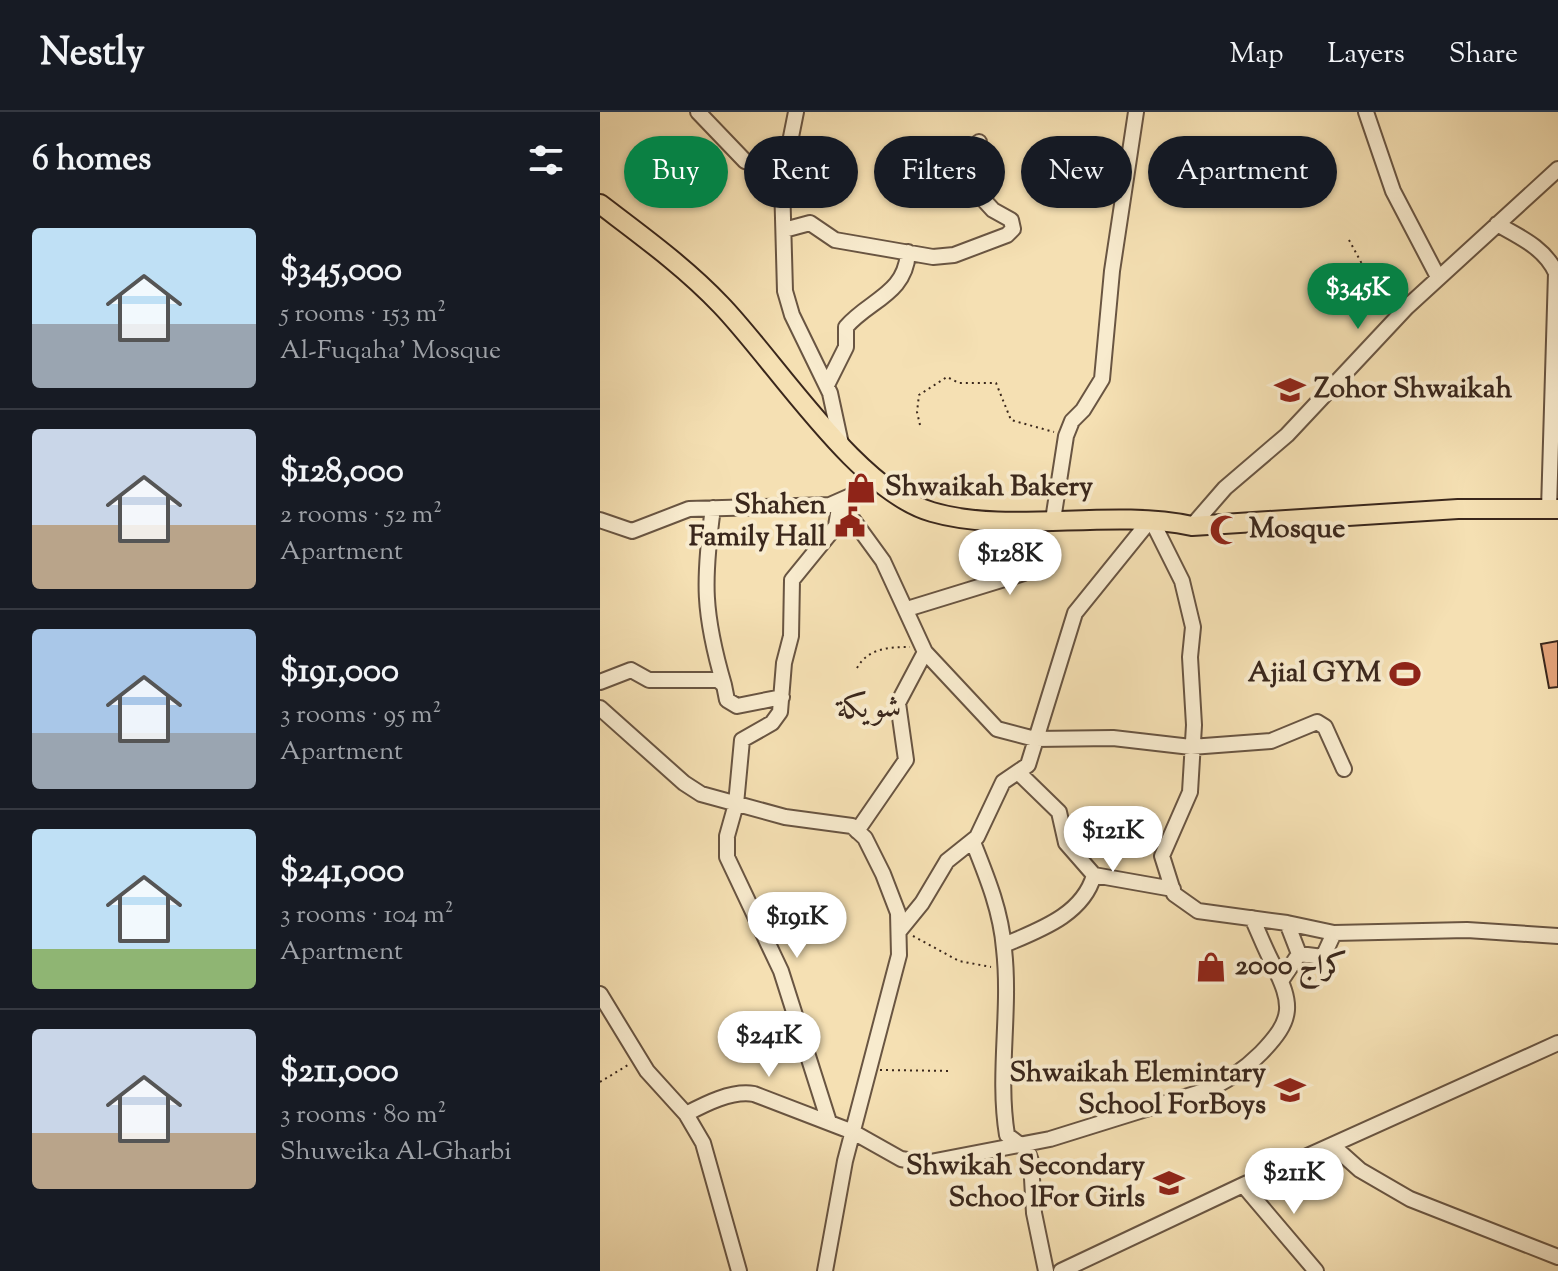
<!DOCTYPE html>
<html lang="en">
<head>
<meta charset="utf-8">
<style>
	:root { --surface:#171b24; --page:#242831; --text:#f1f3f6; --muted:#9ea1a6; --line:#363941; --accent:#0b8043 }
	body { margin:0; font-family:"Sorts Mill Goudy",Amiri,serif; background:var(--page); color:var(--text); height:100vh; display:flex; flex-direction:column; font-size:30px; white-space:nowrap }
	* { box-sizing:border-box; margin:0 }
	p { font-size:26px; color:var(--muted) }
	.icon { flex:none; width:44px; height:44px; fill:none; stroke:currentColor; stroke-width:2; stroke-linecap:round; stroke-linejoin:round }
	.map { position:relative; flex:1; overflow:hidden }
	.sheet { display:flex; flex-direction:column; background:var(--surface); width:600px }
	.sheet>* { flex:none }
	.banner { position:absolute; left:24px; top:24px; width:760px; height:72px; display:flex; gap:16px }
	.price { position:absolute; translate:-50% -68px; padding:0 18px; border-radius:28px; background:#fff; color:#222; font-size:26px; line-height:52px; filter:drop-shadow(0 2px 4px #0008) }
	.price::after { content:''; position:absolute; left:50%; top:48px; width:24px; height:18px; margin-left:-12px; background:inherit; clip-path:polygon(0 0,100% 0,50% 100%) }
	.price.current { background:var(--accent); color:#fff }
	ul { padding:0; list-style:none }
	li { display:flex; align-items:center; gap:24px; height:200px; padding:0 32px }
	li+li { border-top:2px solid var(--line) }
	li span { display:grid; place-items:center; flex:none; width:224px; height:160px; border-radius:8px; color:#555 }
	li>.icon { margin-inline-start:auto }
	span .icon { width:96px; height:96px; fill:#fffc; stroke-width:1 }
	li b { font-size:34px }
	h2 { display:flex; justify-content:space-between; align-items:center; height:96px; padding:0 32px; font-size:34px }
	.tag { padding:0 28px; border-radius:36px; background:var(--surface); box-shadow:0 2px 6px #0004; font-size:28px; line-height:72px }
	.tag.current { background:var(--accent); color:#fff }
	header { display:flex; align-items:center; gap:48px; box-sizing:border-box; height:112px; padding:0 40px; background:var(--surface); border-bottom:2px solid var(--line) }
	header strong { font-size:38px }
	nav { display:flex; gap:44px; margin-inline-start:auto; font-size:28px }
	main { display:flex; flex:1; min-height:0 }
	.map>svg:first-child { display:block }
	.building { fill:#e4a37a; stroke:#3a271c; stroke-width:2 }
	.lines { fill:none; stroke-linecap:round; stroke-linejoin:round }
	.minor-casing { stroke:#695542; stroke-width:18 }
	.major-casing { stroke:#3a271c; stroke-width:22 }
	.path { stroke:#3a271c; stroke-width:2; stroke-dasharray:2 4; stroke-linecap:butt }
	.minor { stroke:#f8ebce; stroke-width:14 }
	.major { stroke:#f5e0b3; stroke-width:18 }
	.labels { text-anchor:middle; dominant-baseline:central; stroke-width:8; stroke-linejoin:round; paint-order:stroke }
	.poi-label { font-size:28px; font-weight:bold; fill:#3a271c; stroke:#f8ebce; text-anchor:start }
	.quarter-label { font-size:32px; fill:#3a271c; stroke:#f8ebce }
</style>
</head>
<body>
<header>
<strong>Nestly</strong>
<nav><a>Map</a><a>Layers</a><a>Share</a></nav>
</header>
<main>
<section class="sheet">
<h2>6 homes<svg class="icon" aria-label="filters" viewBox="0 0 24 24"><path d="M4 7h16M4 17h16"/><circle cx="9" cy="7" r="2"/><circle cx="15" cy="17" r="2"/></svg></h2>
<ul>
<li><span style="background:linear-gradient(#bfe0f5 60%,#9aa5b1 0)"><svg class="icon" aria-label="home" viewBox="0 0 24 24"><path d="M3 11l9-7 9 7M6 9v11h12V9"/></svg></span><div><b>$345,000</b><p>5 rooms · 153 m²</p><p>Al-Fuqaha' Mosque</p></div></li>
<li><span style="background:linear-gradient(#c9d6e8 60%,#b9a48a 0)"><svg class="icon" aria-label="home" viewBox="0 0 24 24"><path d="M3 11l9-7 9 7M6 9v11h12V9"/></svg></span><div><b>$128,000</b><p>2 rooms · 52 m²</p><p>Apartment</p></div></li>
<li><span style="background:linear-gradient(#a9c7e8 65%,#9aa5b1 0)"><svg class="icon" aria-label="home" viewBox="0 0 24 24"><path d="M3 11l9-7 9 7M6 9v11h12V9"/></svg></span><div><b>$191,000</b><p>3 rooms · 95 m²</p><p>Apartment</p></div></li>
<li><span style="background:linear-gradient(#bfe0f5 75%,#8fb573 0)"><svg class="icon" aria-label="home" viewBox="0 0 24 24"><path d="M3 11l9-7 9 7M6 9v11h12V9"/></svg></span><div><b>$241,000</b><p>3 rooms · 104 m²</p><p>Apartment</p></div></li>
<li><span style="background:linear-gradient(#c9d6e8 65%,#b9a48a 0)"><svg class="icon" aria-label="home" viewBox="0 0 24 24"><path d="M3 11l9-7 9 7M6 9v11h12V9"/></svg></span><div><b>$211,000</b><p>3 rooms · 80 m²</p><p>Shuweika Al-Gharbi</p></div></li>
</ul>
</section>
<div class="map">
<svg width="958" height="1159" viewBox="0 0 958 1159">
	<rect width="100%" height="100%" fill="#f5e0b3"/>
	<filter id="stains"><feTurbulence type="fractalNoise" baseFrequency=".0025" numOctaves="4"/><feColorMatrix values="0 0 0 0 .2 0 0 0 0 .09 0 0 0 0 .02 0 0 0 .5 -.17"/></filter>
	<radialGradient id="worn" r=".72"><stop offset=".6" stop-color="#630" stop-opacity="0"/><stop offset="1" stop-color="#630" stop-opacity=".3"/></radialGradient>
	<!-- building -->
	<path class="building" d="M958,529V575L949,576L941,532Z"/>
	<g class="lines">
		<!-- minor casing -->
		<g class="minor-casing">
			<path id="minor" d="M98,0L145,49L183,63
				M196,0L182,70L185,179L192,203L230,281L241,332
				M766,0L793,79L838,165
				M897,112C920,125 945,136 956,161L949,397
				M184,118L210,111L235,128L333,145L354,143L407,123L413,117L411,108L393,98L382,86L388,67L379,49V30
				M227,273L246,235V215C269,188 306,182 308,140
				M240,390L283,449L325,540L397,617L435,627L513,626L591,635L671,629L717,610L725,615L744,657
				M113,396C103,469 103,501 124,573
				M0,408L32,419L89,397L230,393L255,382L272,363
				M453,408L466,324L472,309L483,298L502,267L512,159L536,0
				M592,414L625,376L687,323L807,195L958,57
				M307,497L424,461L432,449L429,408
				M0,570L31,558L49,568H118L124,573L127,588L137,594L182,585
				M0,596L84,671L101,682L185,705L252,714L265,726L283,762L298,801L299,843L245,1049L225,1159
				M257,719L306,648L298,591L325,540
				M373,730C387,765 401,799 404,837C411,899 397,962 407,1023L427,1038L431,1049L434,1101L446,1159
				M494,763L573,777
				M687,811L699,842L723,845L734,821
				M300,818L322,791L347,749L377,725L403,670L428,653L475,501L551,407L582,469L593,515L590,545L594,613L590,680L562,744L574,782L598,799L687,811L734,821L867,818L958,824
				M404,833C439,818 483,803 494,763L466,731L459,700L420,662
				M681,869L699,842
				M0,882L47,959L86,1002L103,1031L139,1159
				M86,1002C105,992 132,978 154,982L253,1020L301,1047L325,1051L450,1027L604,979C627,970 644,958 661,941C694,907 693,893 673,852C665,837 659,821 652,806
				M229,1010L181,859L127,745V724L136,692L142,628L172,611L180,600L184,551L191,524L192,468L236,414L240,390
				M732,1033L760,1058L810,1087L958,1145
				M643,1073L716,1159
				M461,1159L643,1073L958,931"/>
		</g>
		<!-- major casing -->
		<g class="major-casing">
			<path id="major" d="M0,92C42,124 85,155 121,193C176,250 257,379 332,400C410,423 509,396 592,414L858,397H958"/>
		</g>
		<!-- path -->
		<path class="path" d="M749,128L762,152L797,186
			M320,313L317,300L319,283L347,265L359,271H396L411,308L454,320
			M257,556C268,536 289,535 310,535
			M313,824L359,849L391,855
			M280,958L351,959
			M0,970L28,953"/>
		<!-- minor -->
		<use href="#minor" class="minor"/>
		<!-- major -->
		<use href="#major" class="major"/>
	</g>
	<!-- icons -->
	<defs>
		<g id="school-bare" transform="scale(2.4)"><path d="M0-5L7-2L0 1L-7-2ZM-4 1L0 2.5L4 1V4Q0 6-4 4Z" fill="#8f2418" stroke="#f8ebce" stroke-width="2.5" paint-order="stroke"/></g>
		<g id="shop-bare" transform="scale(2.4)"><path d="M-5-2.5h2.3a2.7 3.5 0 0 1 5.4 0H5L5.5 6h-11ZM-1.5-2.5h3a1.5 2.3 0 0 0-3 0Z" fill="#8f2418" stroke="#f8ebce" stroke-width="2.5" paint-order="stroke"/></g>
		<g id="civic-bare" transform="scale(2.4)"><path d="M-.6-6.5H3V-4.5H.6V-3L4-1V1h2V6H-6V1h2V-1L-.6-3ZM-1.2 2.5V6h2.4V2.5Z" fill="#8f2418" stroke="#f8ebce" stroke-width="2.5" paint-order="stroke"/></g>
		<g id="mosque-bare" transform="scale(2.4)"><path d="M3.5-4.9A6 6 0 1 0 3.5 4.9A5 5 0 1 1 3.5-4.9Z" fill="#8f2418" stroke="#f8ebce" stroke-width="2.5" paint-order="stroke"/></g>
		<g id="stadium-bare" transform="scale(2.4)"><path d="M0-5a6.5 5 0 1 0 0 10a6.5 5 0 1 0 0-10ZM-3.5-1.8h7v3.6h-7Z" fill="#8f2418" stroke="#f8ebce" stroke-width="2.5" paint-order="stroke"/></g>
	</defs>
	<g fill-rule="evenodd">
		<use href="#school-bare" x="690" y="278"/>
		<use href="#shop-bare" x="261" y="376"/>
		<use href="#civic-bare" x="250" y="410"/>
		<use href="#mosque-bare" x="625" y="418"/>
		<use href="#stadium-bare" x="805" y="562"/>
		<use href="#shop-bare" x="611" y="855"/>
		<use href="#school-bare" x="690" y="978"/>
		<use href="#school-bare" x="569" y="1071"/>
	</g>
	<g class="labels">
		<!-- poi labels -->
		<g class="poi-label">
			<text x="714" y="278">Zohor Shwaikah</text>
			<text x="285" y="376">Shwaikah Bakery</text>
			<text x="226" y="394" text-anchor="end">Shahen<tspan x="226" dy="32">Family Hall</tspan></text>
			<text x="649" y="418">Mosque</text>
			<text x="781" y="562" text-anchor="end">Ajial GYM</text>
			<text x="635" y="855">كراج 2000</text>
			<text x="666" y="962" text-anchor="end">Shwaikah Elemintary<tspan x="666" dy="32">School ForBoys</tspan></text>
			<text x="545" y="1055" text-anchor="end">Shwikah Secondary<tspan x="545" dy="32">Schoo lFor Girls</tspan></text>
		</g>
		<!-- quarter labels -->
		<g class="quarter-label">
			<text x="269" y="597">شويكة</text>
		</g>
	</g>
	<rect width="100%" height="100%" filter="url(#stains)"/>
	<rect width="100%" height="100%" fill="url(#worn)"/>
</svg>
<b class="price current" style="left:758px;top:219px">$345K</b>
<b class="price" style="left:410px;top:485px">$128K</b>
<b class="price" style="left:513px;top:762px">$121K</b>
<b class="price" style="left:197px;top:848px">$191K</b>
<b class="price" style="left:169px;top:967px">$241K</b>
<b class="price" style="left:694px;top:1104px">$211K</b>
<div class="banner">
<a class="tag current">Buy</a>
<a class="tag">Rent</a>
<a class="tag">Filters</a>
<a class="tag">New</a>
<a class="tag">Apartment</a>
</div>
</div>
</main>
</body>
</html>
